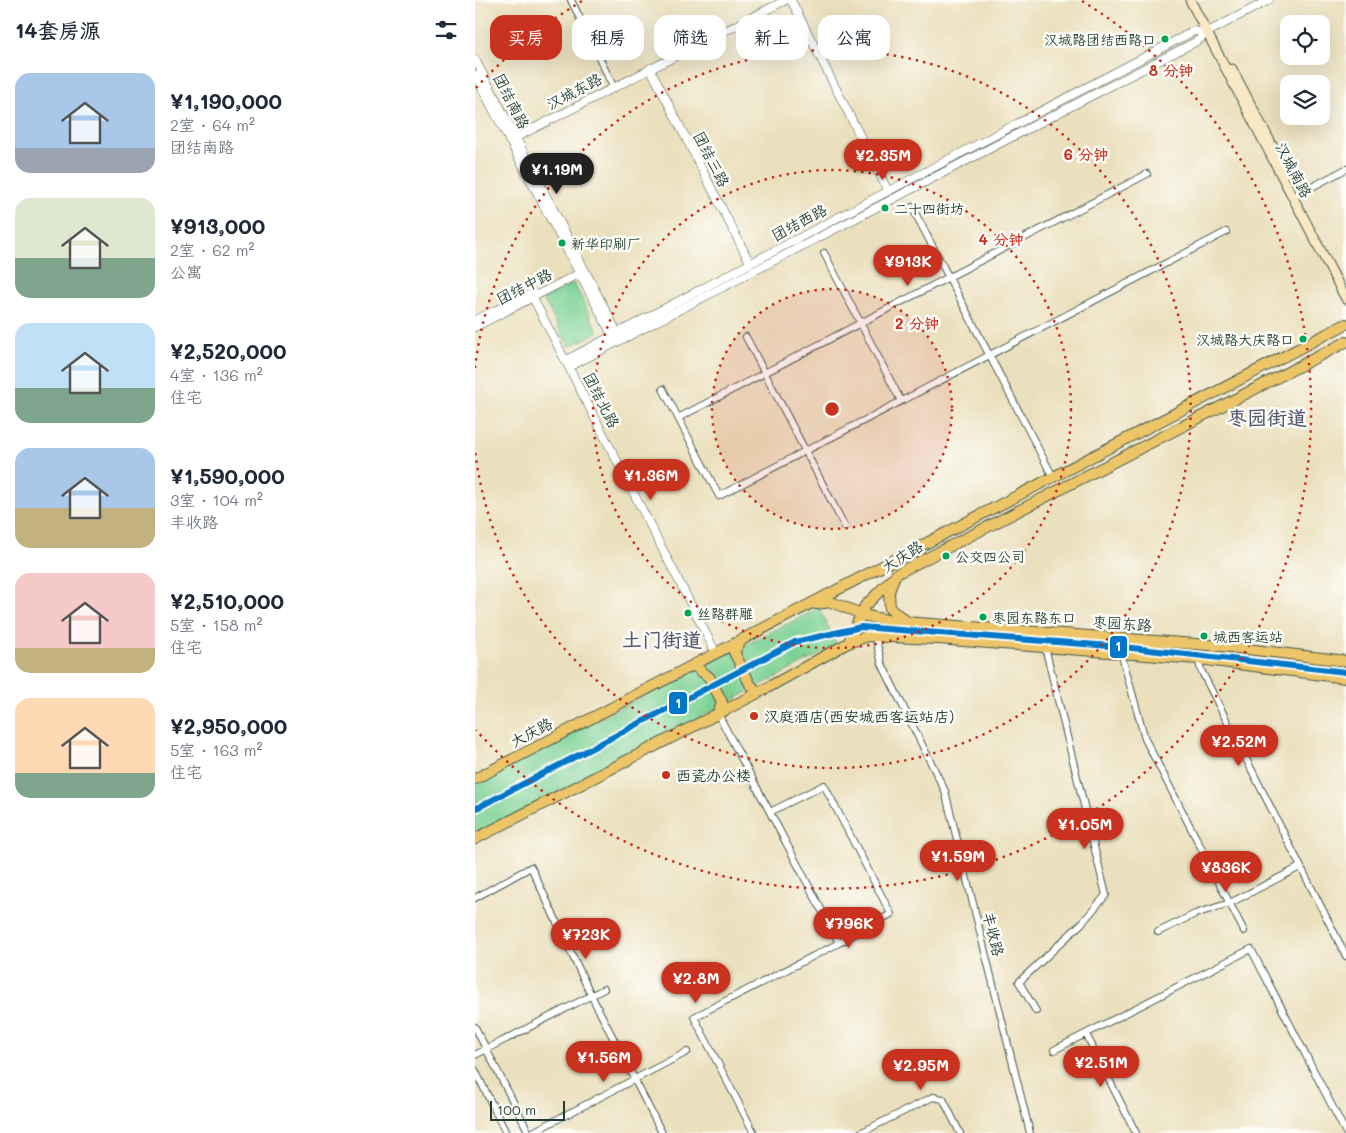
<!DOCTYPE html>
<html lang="zh">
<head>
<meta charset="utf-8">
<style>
	:root { --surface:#fff; --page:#f2f2f3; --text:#1f2937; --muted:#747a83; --accent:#c8321e }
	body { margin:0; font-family:Mali,"LXGW WenKai TC",sans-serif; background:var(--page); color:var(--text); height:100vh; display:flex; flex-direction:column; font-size:19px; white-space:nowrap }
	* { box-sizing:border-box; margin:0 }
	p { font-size:16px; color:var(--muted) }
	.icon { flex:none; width:28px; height:28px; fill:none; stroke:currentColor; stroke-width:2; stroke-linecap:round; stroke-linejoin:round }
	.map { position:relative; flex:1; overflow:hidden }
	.side { display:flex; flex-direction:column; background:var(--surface); width:475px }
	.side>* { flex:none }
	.banner { position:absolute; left:15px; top:15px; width:475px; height:45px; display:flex; gap:10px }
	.controls { position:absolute; left:805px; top:15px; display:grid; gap:10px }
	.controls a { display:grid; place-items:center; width:50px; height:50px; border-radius:10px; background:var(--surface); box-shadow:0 5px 20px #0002; font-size:25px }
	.scale { position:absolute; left:15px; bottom:12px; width:75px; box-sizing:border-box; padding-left:5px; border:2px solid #1f3d34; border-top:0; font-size:14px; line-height:18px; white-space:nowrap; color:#1f3d34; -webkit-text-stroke:4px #fdfcf7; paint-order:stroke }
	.price { position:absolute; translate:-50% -42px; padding:0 11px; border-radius:18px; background:var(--accent); color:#fff; font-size:16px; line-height:32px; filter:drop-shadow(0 1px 2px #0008) }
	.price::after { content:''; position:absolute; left:50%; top:30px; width:15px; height:11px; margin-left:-8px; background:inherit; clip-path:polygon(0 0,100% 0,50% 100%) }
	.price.on { background:#222; color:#fff }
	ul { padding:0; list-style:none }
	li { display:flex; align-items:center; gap:15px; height:125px; padding:0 15px }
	li span { display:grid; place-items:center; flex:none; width:140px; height:100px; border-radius:15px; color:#555 }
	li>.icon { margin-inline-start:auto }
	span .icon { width:60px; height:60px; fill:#fffc; stroke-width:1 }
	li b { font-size:21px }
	h2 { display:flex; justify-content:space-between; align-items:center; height:60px; padding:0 15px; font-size:21px }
	.tag { padding:0 18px; border-radius:15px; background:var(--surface); box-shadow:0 5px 20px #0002; font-size:18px; line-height:45px }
	.tag.on { background:var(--accent); color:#fff }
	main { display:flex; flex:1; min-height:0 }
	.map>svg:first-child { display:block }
	.green { fill:#7cd194; stroke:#4e8764 }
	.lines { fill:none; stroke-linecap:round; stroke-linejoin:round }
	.minor-casing { stroke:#3e5549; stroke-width:8 }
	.tertiary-casing { stroke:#3e5549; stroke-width:9 }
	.secondary-casing { stroke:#3e5549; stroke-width:11 }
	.primary-casing { stroke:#3e5549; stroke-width:12 }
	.minor { stroke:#fff; stroke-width:6 }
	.tertiary { stroke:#fff; stroke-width:8 }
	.secondary { stroke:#f8e8c3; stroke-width:9 }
	.primary { stroke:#edc569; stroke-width:10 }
	.metro-1-casing { stroke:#fdfcf7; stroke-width:10 }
	.metro-1 { stroke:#0077c8; stroke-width:6 }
	.ring { fill:none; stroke:#c8321e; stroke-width:2.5; stroke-dasharray:2.5 5 }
	.bus-dot { fill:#00a651; stroke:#fdfcf7; stroke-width:2 }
	.poi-dot { fill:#c8321e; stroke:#fdfcf7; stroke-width:2 }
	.labels { text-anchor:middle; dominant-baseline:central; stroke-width:5; stroke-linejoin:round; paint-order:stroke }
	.bus-label { font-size:14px; fill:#1f3d34; stroke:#fdfcf7; text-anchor:start }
	.street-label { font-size:15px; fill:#1f3d34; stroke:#fdfcf7 }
	.poi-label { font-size:15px; fill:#1f3d34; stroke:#fdfcf7; text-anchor:start }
	.district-label { font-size:20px; font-weight:bold; fill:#575e72; stroke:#fdfcf7 }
	.centre { fill:#c8321e; stroke:#fdfcf7; stroke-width:2.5 }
	.ring-label { font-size:15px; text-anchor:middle; font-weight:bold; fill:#c8321e; stroke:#fdfcf7; stroke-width:5; stroke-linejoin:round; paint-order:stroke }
	.line-badge { stroke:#fdfcf7; stroke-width:2 }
	.badge-label { font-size:14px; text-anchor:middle; font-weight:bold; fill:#fff }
</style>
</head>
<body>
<main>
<section class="side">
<h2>14套房源<svg class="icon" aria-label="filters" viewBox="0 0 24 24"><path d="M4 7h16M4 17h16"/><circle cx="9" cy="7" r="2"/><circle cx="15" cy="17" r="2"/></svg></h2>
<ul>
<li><span style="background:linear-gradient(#a9c7e8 75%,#9aa5b1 0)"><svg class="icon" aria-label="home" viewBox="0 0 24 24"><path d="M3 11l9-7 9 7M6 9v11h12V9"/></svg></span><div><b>¥1,190,000</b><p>2室 · 64 m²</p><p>团结南路</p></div></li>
<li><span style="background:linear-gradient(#dfe7d0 60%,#7fa58c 0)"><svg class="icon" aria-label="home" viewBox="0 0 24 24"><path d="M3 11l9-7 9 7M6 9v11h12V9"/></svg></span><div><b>¥913,000</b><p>2室 · 62 m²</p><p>公寓</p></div></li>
<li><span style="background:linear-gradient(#bfe0f5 65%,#7fa58c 0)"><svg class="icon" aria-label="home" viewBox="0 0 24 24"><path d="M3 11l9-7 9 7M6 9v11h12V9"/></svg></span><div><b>¥2,520,000</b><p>4室 · 136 m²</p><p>住宅</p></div></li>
<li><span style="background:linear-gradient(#a9c7e8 60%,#c2b280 0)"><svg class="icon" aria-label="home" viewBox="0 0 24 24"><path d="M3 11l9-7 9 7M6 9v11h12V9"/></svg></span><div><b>¥1,590,000</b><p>3室 · 104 m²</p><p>丰收路</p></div></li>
<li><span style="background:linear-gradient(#f6c9c9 75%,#c2b280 0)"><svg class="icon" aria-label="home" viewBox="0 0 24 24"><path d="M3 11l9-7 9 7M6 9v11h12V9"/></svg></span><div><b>¥2,510,000</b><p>5室 · 158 m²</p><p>住宅</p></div></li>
<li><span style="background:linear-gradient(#ffd9b3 75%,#7fa58c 0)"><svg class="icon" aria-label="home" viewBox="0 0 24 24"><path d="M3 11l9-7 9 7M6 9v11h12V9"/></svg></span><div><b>¥2,950,000</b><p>5室 · 163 m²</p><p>住宅</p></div></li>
</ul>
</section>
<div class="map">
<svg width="871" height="1133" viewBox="0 0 871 1133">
	<rect width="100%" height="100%" fill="#fdfcf7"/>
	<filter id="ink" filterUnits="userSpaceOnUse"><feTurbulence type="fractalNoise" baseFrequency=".02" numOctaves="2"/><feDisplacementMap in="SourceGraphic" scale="10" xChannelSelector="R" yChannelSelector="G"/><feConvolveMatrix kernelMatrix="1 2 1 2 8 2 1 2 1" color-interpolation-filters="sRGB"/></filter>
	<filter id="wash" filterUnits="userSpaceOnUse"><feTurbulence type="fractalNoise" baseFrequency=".0096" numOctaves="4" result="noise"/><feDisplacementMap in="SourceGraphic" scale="20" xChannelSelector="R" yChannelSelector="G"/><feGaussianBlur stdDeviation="1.12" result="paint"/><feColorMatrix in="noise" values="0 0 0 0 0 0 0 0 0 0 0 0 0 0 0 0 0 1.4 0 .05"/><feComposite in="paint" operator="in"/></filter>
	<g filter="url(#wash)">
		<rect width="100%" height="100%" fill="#ebe0bd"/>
		<!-- green -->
		<path class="green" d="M99,283L123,332L94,347L68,299Z
			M344,608L362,645L0,836V781Z"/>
	</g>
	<g filter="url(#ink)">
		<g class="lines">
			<!-- minor casing -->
			<g class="minor-casing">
				<path id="minor" d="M96,0L138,86
					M818,197L871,169
					M437,207L578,477
					M349,253L426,401
					M271,337L370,527
					M188,389L244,496L751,232
					M203,418L672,174
					M400,636L407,664L470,791L555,1133
					M646,653L670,739L769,931
					M723,659L726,670L871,956
					M243,714L364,943L416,914L349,785L295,812
					M0,898L56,867L116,995L187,1133
					M683,932L720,914L755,903L825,867
					M561,1011L544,982L607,923L631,895L570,647
					M0,1027L54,1133
					M611,1034L661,1133
					M579,1050L776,949L871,1133
					M0,1055L129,989
					M0,1070L31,1133
					M56,1133L212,1052
					M279,1133L219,1017L364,943
					M385,1133L458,1097L468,1099L485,1133"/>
			</g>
			<!-- tertiary casing -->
			<g class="tertiary-casing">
				<path id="tertiary" d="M316,0L413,191
					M0,59L144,336
					M175,68L275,263
					M0,75L139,339
					M34,141L311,0
					M56,294L241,653
					M0,320L58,293
					M0,327L107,272
					M91,360L719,31L731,33
					M94,367L724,40L731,33L794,0"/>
			</g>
			<!-- secondary casing -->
			<g class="secondary-casing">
				<path id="secondary" d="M715,0L871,299
					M757,69L808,166"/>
			</g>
			<!-- primary casing -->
			<g class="primary-casing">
				<path id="primary" d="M419,577L414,592L415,609L433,622
					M341,604L356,602L392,616L417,621L747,646L871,661
					M266,641L259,652L275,684L283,693
					M373,643L390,606L423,573L871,342
					M218,665L234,677L247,702L243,714
					M0,779L871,324
					M0,839L283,693L373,643L393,636L463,639L723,659L871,678"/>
			</g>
			<!-- minor -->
			<use href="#minor" class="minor"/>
			<!-- tertiary -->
			<use href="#tertiary" class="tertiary"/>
			<!-- secondary -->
			<use href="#secondary" class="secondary"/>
			<!-- primary -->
			<use href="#primary" class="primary"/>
			<!-- metro-1 casing -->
			<g class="metro-1-casing">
				<path id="metro-1" d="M0,809L320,642L386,627L648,647L871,672"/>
			</g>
			<!-- metro-1 -->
			<use href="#metro-1" class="metro-1"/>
		</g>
	</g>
	<!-- distance rings -->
	<circle cx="357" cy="409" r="120" fill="#c8321e" fill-opacity=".12"/>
	<g class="ring">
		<circle cx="357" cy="409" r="120"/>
		<circle cx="357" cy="409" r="239"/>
		<path d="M0 368A359 359 0 1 1 0 450"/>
		<path d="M1 88A479 479 0 0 1 107 1M607 1A479 479 0 1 1 1 730"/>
	</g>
	<!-- markers -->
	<g class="bus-dot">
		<circle cx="690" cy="39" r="4.5"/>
		<circle cx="410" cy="208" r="4.5"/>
		<circle cx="87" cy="243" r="4.5"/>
		<circle cx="828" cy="339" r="4.5"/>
		<circle cx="471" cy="556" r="4.5"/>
		<circle cx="213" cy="613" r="4.5"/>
		<circle cx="508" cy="617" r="4.5"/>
		<circle cx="729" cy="636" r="4.5"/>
	</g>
	<g class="poi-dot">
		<circle cx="279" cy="716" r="5"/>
		<circle cx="191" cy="775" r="5"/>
	</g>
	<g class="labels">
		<!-- bus labels -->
		<g class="bus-label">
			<text x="681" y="39" text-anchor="end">汉城路团结西路口</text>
			<text x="419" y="208">二十四街坊</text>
			<text x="96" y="243">新华印刷厂</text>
			<text x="819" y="339" text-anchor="end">汉城路大庆路口</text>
			<text x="480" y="556">公交四公司</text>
			<text x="222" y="613">丝路群雕</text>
			<text x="517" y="617">枣园东路东口</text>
			<text x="738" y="636">城西客运站</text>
		</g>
		<!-- street labels -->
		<g class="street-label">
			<text transform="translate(99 91) rotate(-28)">汉城东路</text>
			<text transform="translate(37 101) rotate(63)">团结南路</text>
			<text transform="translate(237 159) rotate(63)">团结三路</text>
			<text transform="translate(819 170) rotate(62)">汉城南路</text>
			<text transform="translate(324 222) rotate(-28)">团结西路</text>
			<text transform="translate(49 286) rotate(-27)">团结中路</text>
			<text transform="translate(127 400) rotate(63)">团结北路</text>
			<text transform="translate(427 556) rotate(-32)">大庆路</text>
			<text transform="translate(647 623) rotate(4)">枣园东路</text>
			<text transform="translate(56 732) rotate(-28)">大庆路</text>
			<text transform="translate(519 934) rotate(76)">丰收路</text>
		</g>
		<!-- poi labels -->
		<g class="poi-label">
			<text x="289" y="716">汉庭酒店(西安城西客运站店)</text>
			<text x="201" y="775">西瓷办公楼</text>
		</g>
		<!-- district labels -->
		<g class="district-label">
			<text x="792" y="417">枣园街道</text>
			<text x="187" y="639">土门街道</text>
		</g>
	</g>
	<circle cx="357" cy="409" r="8" class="centre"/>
	<g class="ring-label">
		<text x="696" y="76">8 分钟</text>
		<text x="611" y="160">6 分钟</text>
		<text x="526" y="245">4 分钟</text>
		<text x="442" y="329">2 分钟</text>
	</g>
	<g class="line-badge">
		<rect x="634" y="635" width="19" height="24" rx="5" fill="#0077c8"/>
		<rect x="193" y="691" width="20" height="24" rx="5" fill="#0077c8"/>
	</g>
	<g class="badge-label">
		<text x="643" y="651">1</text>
		<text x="203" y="708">1</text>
	</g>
</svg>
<div class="controls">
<a><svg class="icon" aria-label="locate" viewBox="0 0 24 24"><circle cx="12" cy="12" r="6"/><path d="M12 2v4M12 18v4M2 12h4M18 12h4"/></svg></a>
<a><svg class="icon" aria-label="layers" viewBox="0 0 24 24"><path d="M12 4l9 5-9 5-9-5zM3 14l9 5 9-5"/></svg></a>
</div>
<div class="scale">100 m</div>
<b class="price" style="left:408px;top:181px">¥2.35M</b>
<b class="price on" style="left:82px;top:195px">¥1.19M</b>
<b class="price" style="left:433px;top:287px">¥913K</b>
<b class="price" style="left:176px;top:501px">¥1.36M</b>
<b class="price" style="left:764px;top:767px">¥2.52M</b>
<b class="price" style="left:610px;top:850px">¥1.05M</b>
<b class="price" style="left:483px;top:882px">¥1.59M</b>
<b class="price" style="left:751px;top:893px">¥836K</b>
<b class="price" style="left:374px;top:949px">¥796K</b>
<b class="price" style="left:111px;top:960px">¥723K</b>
<b class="price" style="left:221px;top:1004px">¥2.8M</b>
<b class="price" style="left:129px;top:1083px">¥1.56M</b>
<b class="price" style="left:626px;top:1088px">¥2.51M</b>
<b class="price" style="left:446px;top:1091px">¥2.95M</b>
<div class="banner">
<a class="tag on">买房</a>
<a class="tag">租房</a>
<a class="tag">筛选</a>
<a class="tag">新上</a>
<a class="tag">公寓</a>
</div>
</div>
</main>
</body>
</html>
